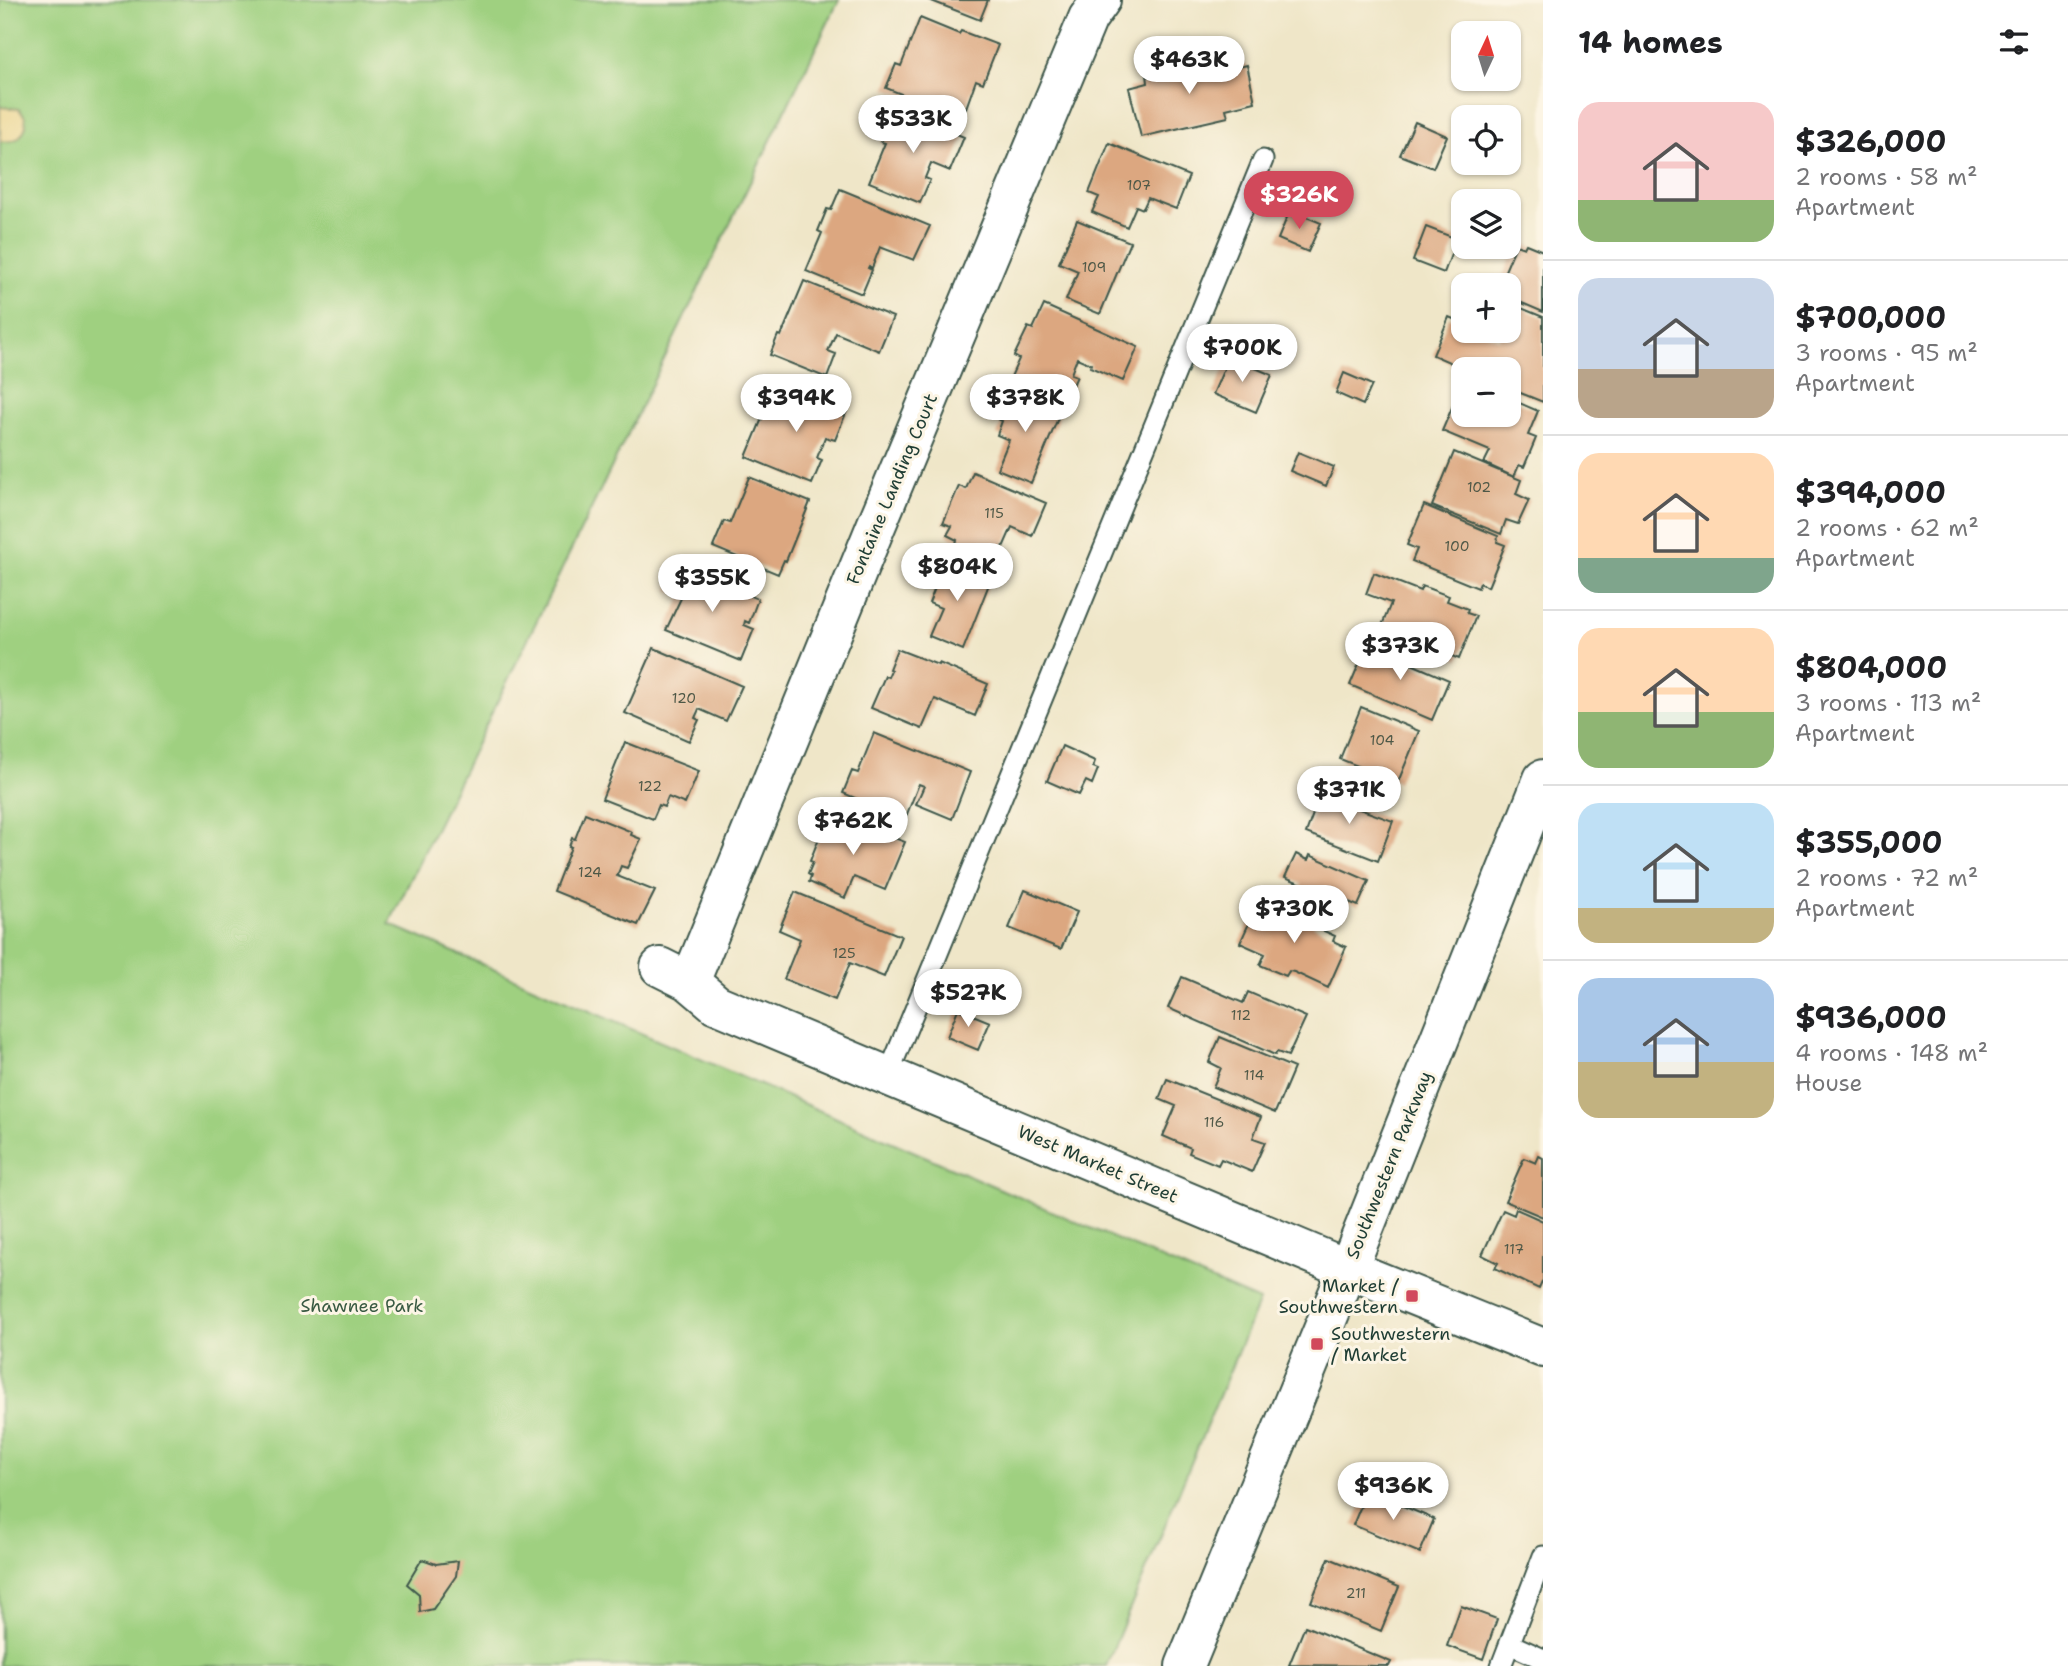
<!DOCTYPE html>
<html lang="en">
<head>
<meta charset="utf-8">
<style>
	:root { --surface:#fff; --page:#f6f6f6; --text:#202124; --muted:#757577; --line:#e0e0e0; --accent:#d1495b }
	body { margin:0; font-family:"Shantell Sans",sans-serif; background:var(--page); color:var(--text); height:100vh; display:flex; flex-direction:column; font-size:26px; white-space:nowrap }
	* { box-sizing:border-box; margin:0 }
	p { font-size:23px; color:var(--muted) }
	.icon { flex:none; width:38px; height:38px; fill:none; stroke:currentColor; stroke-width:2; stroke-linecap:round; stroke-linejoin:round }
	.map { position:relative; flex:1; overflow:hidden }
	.panel { display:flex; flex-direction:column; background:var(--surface); width:525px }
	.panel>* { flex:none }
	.needle { width:46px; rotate:4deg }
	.buttons { position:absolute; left:1451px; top:21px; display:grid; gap:14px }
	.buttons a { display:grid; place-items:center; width:70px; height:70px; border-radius:14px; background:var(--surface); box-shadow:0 2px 5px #0004; font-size:35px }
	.price { position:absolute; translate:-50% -60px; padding:0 16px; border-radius:24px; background:#fff; color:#222; font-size:23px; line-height:46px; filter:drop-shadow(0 2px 4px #0008) }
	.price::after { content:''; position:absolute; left:50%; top:42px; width:21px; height:16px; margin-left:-10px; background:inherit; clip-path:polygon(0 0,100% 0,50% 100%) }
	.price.current { background:var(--accent); color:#fff }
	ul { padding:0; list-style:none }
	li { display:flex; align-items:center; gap:21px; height:175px; padding:0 35px }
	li+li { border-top:2px solid var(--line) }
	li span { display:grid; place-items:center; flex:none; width:196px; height:140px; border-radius:21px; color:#555 }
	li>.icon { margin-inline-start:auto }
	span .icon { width:84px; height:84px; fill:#fffc; stroke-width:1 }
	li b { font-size:30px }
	h2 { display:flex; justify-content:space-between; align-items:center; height:84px; padding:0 35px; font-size:30px }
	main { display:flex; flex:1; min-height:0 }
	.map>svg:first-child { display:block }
	.green { fill:#9fd080; stroke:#5f865a; stroke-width:2 }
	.sand { fill:#eeda9e; stroke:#868c69; stroke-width:2 }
	.building { fill:#dca780 }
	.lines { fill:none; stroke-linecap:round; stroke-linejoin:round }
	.service-casing { stroke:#3e564a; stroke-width:23 }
	.minor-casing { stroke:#3e564a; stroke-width:42 }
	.tertiary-casing { stroke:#3e564a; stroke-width:42 }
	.service { stroke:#fff; stroke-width:19 }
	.minor { stroke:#fff; stroke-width:38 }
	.tertiary { stroke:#fff; stroke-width:38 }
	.poi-dot { fill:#d1495b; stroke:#fcf5e5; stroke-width:2.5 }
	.labels { text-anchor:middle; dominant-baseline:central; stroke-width:6; stroke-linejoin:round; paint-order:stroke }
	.number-label { font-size:14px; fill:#4e5847 }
	.street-label { font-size:18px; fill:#1f3d34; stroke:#fcf5e5 }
	.poi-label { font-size:18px; fill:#1f3d34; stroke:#fcf5e5; text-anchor:end }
	.park-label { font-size:18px; fill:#395a43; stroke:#fcf5e5 }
</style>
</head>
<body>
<main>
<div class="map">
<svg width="1543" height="1666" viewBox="0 0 1543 1666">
	<rect width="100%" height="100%" fill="#fcf5e5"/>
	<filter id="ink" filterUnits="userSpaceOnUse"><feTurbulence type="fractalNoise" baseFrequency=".0143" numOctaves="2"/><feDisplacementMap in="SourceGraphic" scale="14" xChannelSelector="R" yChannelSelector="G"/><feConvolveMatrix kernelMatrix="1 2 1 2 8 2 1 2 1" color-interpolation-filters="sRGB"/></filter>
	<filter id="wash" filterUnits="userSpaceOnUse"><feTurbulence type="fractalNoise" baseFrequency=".00686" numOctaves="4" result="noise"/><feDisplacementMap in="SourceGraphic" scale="28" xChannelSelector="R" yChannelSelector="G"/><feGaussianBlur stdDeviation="1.57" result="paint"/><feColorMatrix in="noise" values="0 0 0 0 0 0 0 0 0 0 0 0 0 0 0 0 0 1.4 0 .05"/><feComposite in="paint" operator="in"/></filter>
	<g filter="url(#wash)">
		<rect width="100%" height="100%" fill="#efe6c8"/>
		<!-- green -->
		<path class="green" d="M0,0H839L389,924L1259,1301L1106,1666H0Z"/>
		<!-- sand -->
		<path class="sand" d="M0,107L19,109L25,117L26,126C21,139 14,143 0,141Z"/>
		<g id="blocks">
			<!-- building -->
			<path class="building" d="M929,0H988L980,20Z
				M920,18L959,34L961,31L998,45L983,83L976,80L966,108L963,107L959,117L886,88L896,64L901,66Z
				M1216,58L1219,72L1247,65L1255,102L1226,109L1228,117L1141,137L1129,88L1148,83L1147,74Z
				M898,109L964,137L950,171L931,163L925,178L930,180L920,203L869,182L885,143L881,142L890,121L892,122Z
				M1415,122L1447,136L1433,168L1400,155Z
				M1109,143L1189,176L1176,209L1148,198L1143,209L1136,206L1127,227L1092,212L1099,197L1089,193Z
				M840,189L930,226L914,260L880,247L872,268L869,266L868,268L872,270L862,294L806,271L822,233L818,231L827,209L831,210Z
				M1290,210L1321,223L1308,252L1278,239Z
				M1077,220L1130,242L1100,314L1066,300L1078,271L1059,263Z
				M1426,227L1457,239L1444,273L1413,261Z
				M1526,244L1543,251V312L1508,297V285H1499L1516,245L1524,248Z
				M804,281L893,317L879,351L836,333L828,351L836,354L827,378L770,355L778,335L781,336Z
				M1044,305L1138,347L1123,381L1090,367L1091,364L1077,358L1071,374L1077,376L1065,404L1010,379L1019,359L1014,356L1028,327L1033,329Z
				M1514,305L1543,317V402L1508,388V369H1465L1433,355L1449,317L1463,323V331H1480L1499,339L1502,331H1508V317Z
				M1229,357L1272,375L1256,412L1213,394Z
				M1344,373L1372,385L1363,405L1336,393Z
				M1463,382V415H1508V398L1538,411L1528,435L1536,438L1524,467L1519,465L1514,477L1484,463L1490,451L1442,431Z
				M1010,389L1061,411L1031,483L997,469L1009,440L997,435L1002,421L998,419Z
				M807,391L848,408L835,440L825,437L817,458L822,460L812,484L746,457L773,392L801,404Z
				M1298,452L1334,467L1326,486L1290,471Z
				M1454,452L1521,480L1516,494L1529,500L1518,524L1506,520L1501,534L1432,506Z
				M973,472L1046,503L1032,536L1012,527L994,568L953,550L957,540L947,535L952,526L943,523L959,486L966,489Z
				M749,477L810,502L786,561L784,560L778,574L713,547L724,521L730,523Z
				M1424,505L1498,536L1497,542L1505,545L1488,587L1480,583L1478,588L1412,561L1417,549L1407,545Z
				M942,559L991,579L963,650L929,636L941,608L929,603L935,588L931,586L932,584Z
				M677,566L758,599L749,623L745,621L744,625L754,629L741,661L666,630L682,596L668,590Z
				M1374,573L1420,591L1422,586L1449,596L1447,601L1468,609L1467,613L1476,616L1459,659L1427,646L1424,651L1406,644L1408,639L1381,628L1391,603L1366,594Z
				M1367,645L1449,680L1432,720L1350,685Z
				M654,648L742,686L726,721L699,709L695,718L699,720L689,741L625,713Z
				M897,649L938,665L939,663L988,684L975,716L935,699L922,729L871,708L885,676L888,677L891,670L889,669Z
				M1361,707L1419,731L1398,782L1340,759Z
				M874,733L970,772L952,819L916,804L924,786L919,784L905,819L843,793L852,771L858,773Z
				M625,742L699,771L685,804L668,797L664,807L659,805L653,819L602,799Z
				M1062,746L1095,761L1093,767L1098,769L1092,784L1086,781L1079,795L1047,781Z
				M1334,793L1361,803L1359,809L1393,821L1378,861L1306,833L1320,795L1331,799Z
				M585,813L632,832L631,835L641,839L627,868L621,866L617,876L655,891L638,925L554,891L571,847H569L572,838L575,839Z
				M833,814L905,842L885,890L854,877L845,898L809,882L811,876L808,874L813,862L810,861L821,833L825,835Z
				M1296,854L1308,860L1310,855L1369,881L1358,906L1349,902L1341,919L1295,899L1302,884L1285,877Z
				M1025,890L1077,912L1061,949L1009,928Z
				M795,892L901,936L884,977L850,963L835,1000L784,979L800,939L779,930Z
				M1266,906L1285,914L1287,909L1315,921L1313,926L1335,936L1333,941L1346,947L1328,988L1294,972L1289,971L1286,976L1260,965L1265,954L1240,943L1255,910L1263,914Z
				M1182,977L1243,1003L1248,992L1306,1017L1288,1056L1277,1052L1275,1055L1168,1008Z
				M958,1009L990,1022L978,1050L947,1037Z
				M1220,1037L1294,1068L1275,1113L1213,1087L1221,1068L1209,1062Z
				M1167,1079L1261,1117L1253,1138L1265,1142L1252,1172L1221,1159L1218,1165L1189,1153L1191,1148L1163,1136L1176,1106L1159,1099Z
				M1539,1156L1543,1158V1217L1505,1201L1524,1158L1536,1163Z
				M1516,1209L1543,1221V1280L1539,1289L1495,1268L1498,1263L1482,1255L1503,1210L1514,1215Z
				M1367,1491L1434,1519L1420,1553L1353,1525Z
				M1329,1558L1399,1587L1381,1631L1311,1602Z
				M422,1559L436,1564L458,1561L456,1576L433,1609L420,1612L419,1594L407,1584Z
				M1461,1606L1497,1619L1483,1659L1447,1646Z
				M1305,1626L1391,1662L1389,1666L1289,1665Z"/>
		</g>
	</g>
	<g filter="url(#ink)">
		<use href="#blocks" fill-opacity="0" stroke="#3e564a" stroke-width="2"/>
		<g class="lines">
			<!-- service casing -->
			<g class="service-casing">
				<path id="service" d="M888,1075L1263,160
					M1510,1644L1543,1659
					M1501,1666L1543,1556"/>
			</g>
			<!-- minor casing -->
			<g class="minor-casing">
				<path id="minor" d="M660,967L690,982L716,1004L1348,1269
					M690,982L876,526L1088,18L1101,0"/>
			</g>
			<!-- tertiary casing -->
			<g class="tertiary-casing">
				<path id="tertiary" d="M1348,1269L1543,1348
					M1185,1666L1348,1269L1543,779"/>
			</g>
			<!-- service -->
			<use href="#service" class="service"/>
			<!-- minor -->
			<use href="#minor" class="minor"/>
			<!-- tertiary -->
			<use href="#tertiary" class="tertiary"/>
		</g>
	</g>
	<!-- markers -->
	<g class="poi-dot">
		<rect x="1405" y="1289" width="14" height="14" rx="3.5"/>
		<rect x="1310" y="1337" width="14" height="14" rx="3.5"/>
	</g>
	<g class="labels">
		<!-- number labels -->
		<g class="number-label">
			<text x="1139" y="185">107</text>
			<text x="1094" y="267">109</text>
			<text x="1479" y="487">102</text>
			<text x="994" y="513">115</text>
			<text x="1457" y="546">100</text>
			<text x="684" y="698">120</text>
			<text x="1382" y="740">104</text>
			<text x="650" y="786">122</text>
			<text x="590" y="872">124</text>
			<text x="844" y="953">125</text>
			<text x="1241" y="1015">112</text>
			<text x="1254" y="1075">114</text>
			<text x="1214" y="1122">116</text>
			<text x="1514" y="1249">117</text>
			<text x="1356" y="1593">211</text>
		</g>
		<!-- street labels -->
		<g class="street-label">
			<text transform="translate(892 489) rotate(-67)">Fontaine Landing Court</text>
			<text transform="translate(1098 1164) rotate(23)">West Market Street</text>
			<text transform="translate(1389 1165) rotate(-68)">Southwestern Parkway</text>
		</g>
		<!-- poi labels -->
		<g class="poi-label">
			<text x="1398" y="1286">Market /<tspan x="1398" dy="21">Southwestern</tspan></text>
			<text x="1331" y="1334" text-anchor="start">Southwestern<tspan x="1331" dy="21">/ Market</tspan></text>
		</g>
		<!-- park labels -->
		<g class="park-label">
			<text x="362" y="1306">Shawnee Park</text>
		</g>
	</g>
</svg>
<div class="buttons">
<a><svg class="needle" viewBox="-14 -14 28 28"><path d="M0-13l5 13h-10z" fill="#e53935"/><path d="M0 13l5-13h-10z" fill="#757577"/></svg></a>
<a><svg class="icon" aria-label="locate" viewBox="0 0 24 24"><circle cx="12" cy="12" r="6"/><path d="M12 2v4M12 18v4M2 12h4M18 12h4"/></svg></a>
<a><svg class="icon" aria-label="layers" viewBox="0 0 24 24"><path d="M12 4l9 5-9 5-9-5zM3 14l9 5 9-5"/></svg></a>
<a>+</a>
<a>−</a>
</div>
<b class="price" style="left:1189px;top:96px">$463K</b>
<b class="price" style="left:913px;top:155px">$533K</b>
<b class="price current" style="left:1299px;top:231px">$326K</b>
<b class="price" style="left:1242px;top:384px">$700K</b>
<b class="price" style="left:796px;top:434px">$394K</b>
<b class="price" style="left:1025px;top:434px">$378K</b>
<b class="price" style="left:957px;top:603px">$804K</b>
<b class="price" style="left:712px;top:614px">$355K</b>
<b class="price" style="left:1400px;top:682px">$373K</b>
<b class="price" style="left:1349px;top:826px">$371K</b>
<b class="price" style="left:853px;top:857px">$762K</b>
<b class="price" style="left:1294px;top:945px">$730K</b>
<b class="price" style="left:968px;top:1029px">$527K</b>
<b class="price" style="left:1393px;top:1522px">$936K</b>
</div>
<section class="panel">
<h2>14 homes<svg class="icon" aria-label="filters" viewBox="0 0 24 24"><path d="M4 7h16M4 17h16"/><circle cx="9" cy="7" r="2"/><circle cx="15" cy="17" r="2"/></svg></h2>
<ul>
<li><span style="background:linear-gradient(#f6c9c9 70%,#8fb573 0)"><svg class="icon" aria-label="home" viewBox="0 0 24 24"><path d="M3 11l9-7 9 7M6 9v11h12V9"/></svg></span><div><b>$326,000</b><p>2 rooms · 58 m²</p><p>Apartment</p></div></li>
<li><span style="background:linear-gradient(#c9d6e8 65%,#b9a48a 0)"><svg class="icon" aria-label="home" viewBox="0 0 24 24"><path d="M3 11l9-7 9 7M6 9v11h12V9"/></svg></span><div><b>$700,000</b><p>3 rooms · 95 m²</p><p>Apartment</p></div></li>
<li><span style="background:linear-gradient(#ffd9b3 75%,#7fa58c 0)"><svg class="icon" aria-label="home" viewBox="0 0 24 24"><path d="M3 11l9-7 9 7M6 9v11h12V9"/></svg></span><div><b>$394,000</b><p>2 rooms · 62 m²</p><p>Apartment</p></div></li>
<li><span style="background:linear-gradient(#ffd9b3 60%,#8fb573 0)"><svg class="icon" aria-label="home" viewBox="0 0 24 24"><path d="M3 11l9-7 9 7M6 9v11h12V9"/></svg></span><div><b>$804,000</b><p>3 rooms · 113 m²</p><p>Apartment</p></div></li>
<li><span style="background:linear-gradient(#bfe0f5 75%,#c2b280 0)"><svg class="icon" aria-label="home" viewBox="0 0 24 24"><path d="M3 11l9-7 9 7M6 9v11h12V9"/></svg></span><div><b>$355,000</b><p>2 rooms · 72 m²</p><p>Apartment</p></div></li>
<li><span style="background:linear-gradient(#a9c7e8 60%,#c2b280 0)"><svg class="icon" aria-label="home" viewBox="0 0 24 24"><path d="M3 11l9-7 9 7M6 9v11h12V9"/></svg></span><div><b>$936,000</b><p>4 rooms · 148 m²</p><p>House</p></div></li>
</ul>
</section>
</main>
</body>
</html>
